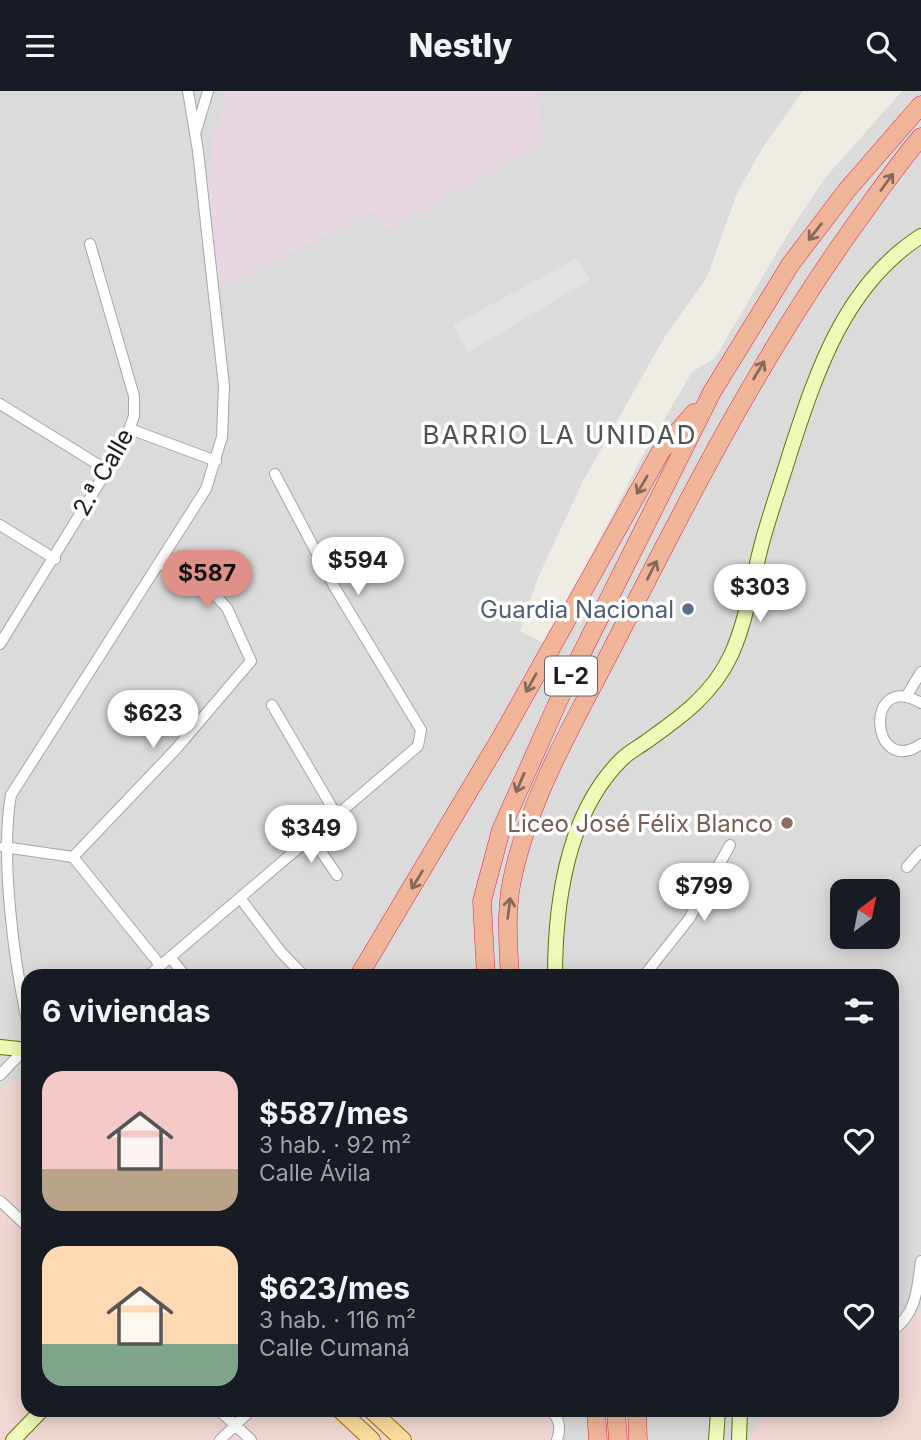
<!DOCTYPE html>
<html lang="es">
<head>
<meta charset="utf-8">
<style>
	:root { --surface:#171b24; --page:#242831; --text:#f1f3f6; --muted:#9ea1a6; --accent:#df9088 }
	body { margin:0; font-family:Inter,sans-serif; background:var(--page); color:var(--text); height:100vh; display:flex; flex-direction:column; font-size:26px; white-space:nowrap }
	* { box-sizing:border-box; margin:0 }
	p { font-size:23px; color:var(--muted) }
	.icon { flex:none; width:38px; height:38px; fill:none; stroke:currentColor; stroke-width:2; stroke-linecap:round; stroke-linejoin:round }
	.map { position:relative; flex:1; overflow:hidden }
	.sheet { position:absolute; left:21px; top:878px; width:878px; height:448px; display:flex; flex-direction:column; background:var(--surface); border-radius:21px; box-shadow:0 4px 18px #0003 }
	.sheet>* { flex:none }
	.needle { width:46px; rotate:32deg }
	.tools { position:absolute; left:830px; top:788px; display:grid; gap:14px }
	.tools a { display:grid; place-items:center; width:70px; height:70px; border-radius:14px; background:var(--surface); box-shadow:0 4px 18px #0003; font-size:35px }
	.price { position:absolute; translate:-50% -60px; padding:0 16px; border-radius:24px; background:#fff; color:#222; font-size:23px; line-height:46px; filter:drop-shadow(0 2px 4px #0008) }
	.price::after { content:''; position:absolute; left:50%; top:42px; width:21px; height:16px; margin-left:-10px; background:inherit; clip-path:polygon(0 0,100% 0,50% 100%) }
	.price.on { background:var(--accent); color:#111 }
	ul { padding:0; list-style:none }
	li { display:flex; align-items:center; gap:21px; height:175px; padding:0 21px }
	li span { display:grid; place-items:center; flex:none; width:196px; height:140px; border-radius:21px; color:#555 }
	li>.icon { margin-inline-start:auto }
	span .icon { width:84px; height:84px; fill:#fffc; stroke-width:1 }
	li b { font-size:30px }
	h2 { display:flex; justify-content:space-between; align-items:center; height:84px; padding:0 21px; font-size:30px }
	header { display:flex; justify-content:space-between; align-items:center; height:91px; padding:0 21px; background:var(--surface); font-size:32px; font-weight:800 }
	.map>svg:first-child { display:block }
	.residential { fill:#dcdbdb; fill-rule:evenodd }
	.commercial { fill:#f0d7d3 }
	.industrial { fill:#e8d6e3 }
	.parking { fill:#e2e2e2 }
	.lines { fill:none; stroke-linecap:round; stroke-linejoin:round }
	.minor-casing { stroke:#a5a5a5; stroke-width:12 }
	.secondary-casing { stroke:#5d7406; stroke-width:16 }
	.primary-casing { stroke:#967302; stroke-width:18 }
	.trunk-casing { stroke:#d82652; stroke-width:19 }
	.minor { stroke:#fff; stroke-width:10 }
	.secondary { stroke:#eff9b8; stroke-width:14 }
	.primary { stroke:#fbdb9d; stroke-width:16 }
	.trunk { stroke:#f0b498; stroke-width:18 }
	.oneway { stroke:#87695b }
	.service-dot { fill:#5c6f8a; stroke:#fff; stroke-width:2.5 }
	.education-dot { fill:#8d6e63; stroke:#fff; stroke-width:2.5 }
	.labels { text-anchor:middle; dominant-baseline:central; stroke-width:7; stroke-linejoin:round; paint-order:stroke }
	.shield { fill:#fff; stroke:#626262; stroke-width:2 }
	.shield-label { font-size:23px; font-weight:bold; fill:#1e1e1e }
	.street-label { font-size:24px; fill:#1e1e1e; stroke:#fff }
	.service-label { font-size:24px; fill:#4e5e75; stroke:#fff; text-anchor:end }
	.education-label { font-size:24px; fill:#785e54; stroke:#fff; text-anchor:end }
	.neighbourhood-label { font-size:26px; letter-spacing:2px; fill:#515151; stroke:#fff }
</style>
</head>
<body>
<header><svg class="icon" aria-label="menu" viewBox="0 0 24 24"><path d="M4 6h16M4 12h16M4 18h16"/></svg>Nestly<svg class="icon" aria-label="search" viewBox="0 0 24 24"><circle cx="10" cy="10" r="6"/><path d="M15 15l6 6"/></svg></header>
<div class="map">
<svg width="921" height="1349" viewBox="0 0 921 1349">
	<rect width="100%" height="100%" fill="#efece4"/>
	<!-- residential -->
	<path class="residential" d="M0,0H803L763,56L737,102L707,186L664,247L583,390L537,489L520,540L546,553L642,366L692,281L715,267L789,141L825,87L902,0H921V1218L893,1259L892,886H183L175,876L163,885L28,886V997L18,989L0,1000ZM842,800H887V845H842Z
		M542,1320H798L781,1349H554L552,1331Z"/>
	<!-- commercial -->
	<path class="commercial" d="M11,989H18L28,997V1320H542L552,1331L554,1349H0V1000Z
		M921,1218V1349H749L764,1320H892L893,1243L907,1236Z"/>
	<!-- industrial -->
	<path class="industrial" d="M225,0H536L545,51L387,139L375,119L220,198L208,90L215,33H220Z"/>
	<!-- parking -->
	<path class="parking" d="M577,167L590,189L468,262L453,234Z"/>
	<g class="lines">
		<!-- minor casing -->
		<g class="minor-casing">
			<path id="minor" d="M196,40L208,0
				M0,313L107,379
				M130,338L216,370
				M0,434L55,468
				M0,553L125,350L134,325V305L90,153
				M906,606L921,581
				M921,612C863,578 870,688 921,653
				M272,614L337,725
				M311,746L337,784
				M4,756L73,766L160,874
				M73,766L176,658L251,570L227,517L217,506L159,472
				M907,776L921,760
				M240,807L281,861L305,886
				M170,866L186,886
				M147,886L418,655L421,639L335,497L275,383
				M643,886L689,828L730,754
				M28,934C14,872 0,765 11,704L206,398L222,346L224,295L198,60L188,0
				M0,984L25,958L28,949
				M0,1110L28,1136
				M892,1240C917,1222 917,1199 921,1170
				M220,1320L251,1349
				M551,1320C560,1328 561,1337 557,1349
				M220,1349L250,1320"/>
		</g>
		<!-- secondary casing -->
		<g class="secondary-casing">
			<path id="secondary" d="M555,886C555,813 567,722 622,668C629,661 639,656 647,650C681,626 713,603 731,564C747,529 752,489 762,452C770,422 781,392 790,362C817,279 845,194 921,145
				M0,956L28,959
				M13,1349L41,1320
				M716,1349L718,1320
				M739,1349L740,1320"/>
		</g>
		<!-- primary casing -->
		<g class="primary-casing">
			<path id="primary" d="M341,1320L372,1349
				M372,1320L403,1349"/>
		</g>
		<!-- trunk casing -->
		<g class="trunk-casing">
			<path id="trunk" d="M358,886L503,643L661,360L694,322
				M486,886L482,810L501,739L562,602L712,301L790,174L847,99L921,14
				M510,886C508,850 505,815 514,780C533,698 579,623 617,548C689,406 761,265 854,135C876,105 897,74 921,46
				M596,1320L598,1349
				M616,1320L618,1349
				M637,1320L638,1349"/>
		</g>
		<!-- minor -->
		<use href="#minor" class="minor"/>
		<!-- secondary -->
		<use href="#secondary" class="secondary"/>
		<!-- primary -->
		<use href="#primary" class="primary"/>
		<!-- trunk -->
		<use href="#trunk" class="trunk"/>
	</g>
	<!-- one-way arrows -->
	<defs><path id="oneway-shaft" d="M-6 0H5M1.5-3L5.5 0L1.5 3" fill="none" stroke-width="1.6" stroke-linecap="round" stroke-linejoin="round" transform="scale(1.75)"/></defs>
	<g class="oneway">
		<use href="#oneway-shaft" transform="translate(887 91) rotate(-54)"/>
		<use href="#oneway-shaft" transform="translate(815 141) rotate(128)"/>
		<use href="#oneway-shaft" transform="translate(759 279) rotate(-59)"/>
		<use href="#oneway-shaft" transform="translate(642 394) rotate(120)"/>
		<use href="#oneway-shaft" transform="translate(652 479) rotate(-63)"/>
		<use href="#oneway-shaft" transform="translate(531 592) rotate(119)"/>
		<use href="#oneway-shaft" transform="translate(520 692) rotate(113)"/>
		<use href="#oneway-shaft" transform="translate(417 789) rotate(121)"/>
		<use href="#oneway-shaft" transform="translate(509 817) rotate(-83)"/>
	</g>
	<!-- markers -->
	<circle class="service-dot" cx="688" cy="518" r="7"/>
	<circle class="education-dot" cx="787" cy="732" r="7"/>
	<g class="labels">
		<!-- shield labels -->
		<rect class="shield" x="545" y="565.5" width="52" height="39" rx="5"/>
		<g class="shield-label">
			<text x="571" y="585">L-2</text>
		</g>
		<!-- street labels -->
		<g class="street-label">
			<text transform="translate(103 381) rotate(-60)">2.ª Calle</text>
		</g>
		<!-- service labels -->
		<g class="service-label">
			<text x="674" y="518">Guardia Nacional</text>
		</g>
		<!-- education labels -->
		<g class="education-label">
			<text x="773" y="732">Liceo José Félix Blanco</text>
		</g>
		<!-- neighbourhood labels -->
		<g class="neighbourhood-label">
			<text x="560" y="343">BARRIO LA UNIDAD</text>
		</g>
	</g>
</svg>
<div class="tools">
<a><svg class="needle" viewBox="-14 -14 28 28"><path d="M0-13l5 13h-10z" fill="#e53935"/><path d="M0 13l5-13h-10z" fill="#9ea1a6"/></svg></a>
</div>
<b class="price" style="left:358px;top:506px">$594</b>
<b class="price on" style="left:207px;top:519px">$587</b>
<b class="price" style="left:760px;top:533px">$303</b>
<b class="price" style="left:153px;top:659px">$623</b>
<b class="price" style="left:311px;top:774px">$349</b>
<b class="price" style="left:704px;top:832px">$799</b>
<section class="sheet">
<h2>6 viviendas<svg class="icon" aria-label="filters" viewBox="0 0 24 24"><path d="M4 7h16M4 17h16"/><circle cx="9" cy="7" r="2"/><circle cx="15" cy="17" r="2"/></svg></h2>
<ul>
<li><span style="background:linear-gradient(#f6c9c9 70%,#b9a48a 0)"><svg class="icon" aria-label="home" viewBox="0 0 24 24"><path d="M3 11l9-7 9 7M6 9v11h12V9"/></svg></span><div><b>$587/mes</b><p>3 hab. · 92 m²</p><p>Calle Ávila</p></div><svg class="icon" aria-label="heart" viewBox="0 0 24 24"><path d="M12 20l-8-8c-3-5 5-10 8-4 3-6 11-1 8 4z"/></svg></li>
<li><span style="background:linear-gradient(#ffd9b3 70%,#7fa58c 0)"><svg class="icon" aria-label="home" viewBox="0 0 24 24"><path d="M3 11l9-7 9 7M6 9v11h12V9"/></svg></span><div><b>$623/mes</b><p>3 hab. · 116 m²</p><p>Calle Cumaná</p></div><svg class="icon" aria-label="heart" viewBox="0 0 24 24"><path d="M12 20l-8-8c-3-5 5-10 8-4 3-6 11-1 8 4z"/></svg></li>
</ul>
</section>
</div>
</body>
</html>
